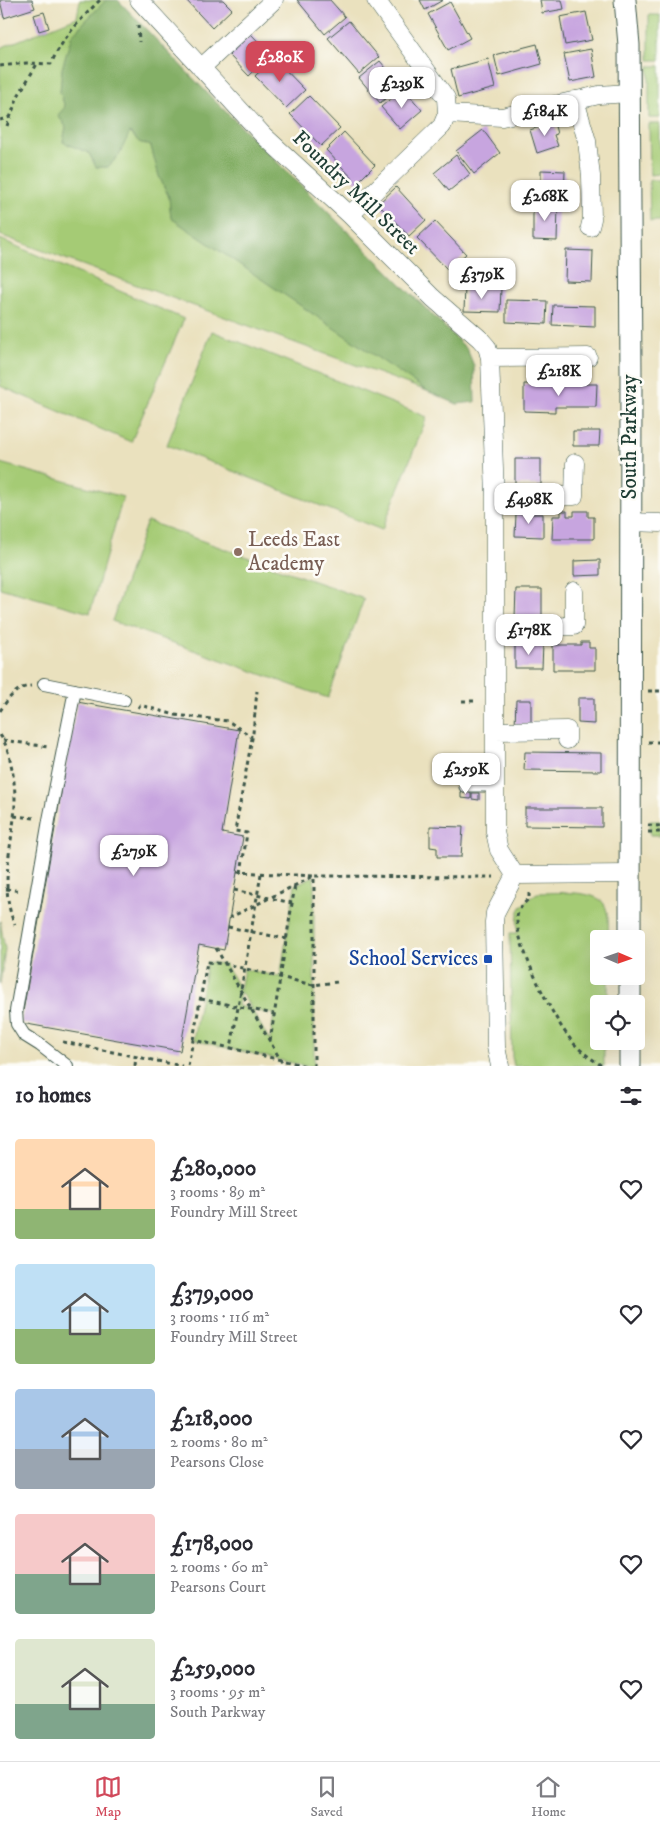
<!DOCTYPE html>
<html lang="en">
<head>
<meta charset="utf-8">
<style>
	:root { --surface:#fff; --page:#f2f2f3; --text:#2b2b33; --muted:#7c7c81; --line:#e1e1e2; --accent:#d1495b }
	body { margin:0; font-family:"IM FELL DW Pica",serif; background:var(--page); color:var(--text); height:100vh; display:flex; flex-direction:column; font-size:19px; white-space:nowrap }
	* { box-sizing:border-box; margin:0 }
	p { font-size:16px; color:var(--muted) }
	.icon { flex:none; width:28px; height:28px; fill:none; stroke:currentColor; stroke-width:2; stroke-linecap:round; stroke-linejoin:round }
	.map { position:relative; height:1066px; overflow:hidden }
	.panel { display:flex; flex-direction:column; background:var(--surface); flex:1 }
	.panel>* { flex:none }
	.needle { width:32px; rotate:92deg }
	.fabs { position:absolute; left:590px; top:930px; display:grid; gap:10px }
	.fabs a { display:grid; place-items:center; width:55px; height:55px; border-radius:5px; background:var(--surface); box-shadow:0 5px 20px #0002; font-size:25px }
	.price { position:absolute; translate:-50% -42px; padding:0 11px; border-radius:10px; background:#fff; color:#222; font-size:16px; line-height:32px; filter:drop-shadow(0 1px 2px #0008) }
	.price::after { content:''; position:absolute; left:50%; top:30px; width:15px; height:11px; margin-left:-8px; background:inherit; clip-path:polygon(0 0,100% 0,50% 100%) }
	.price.selected { background:var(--accent); color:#fff }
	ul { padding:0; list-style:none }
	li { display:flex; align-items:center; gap:15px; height:125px; padding:0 15px }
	li span { display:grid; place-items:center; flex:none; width:140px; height:100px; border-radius:5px; color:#555 }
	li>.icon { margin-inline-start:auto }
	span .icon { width:60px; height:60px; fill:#fffc; stroke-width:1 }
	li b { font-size:21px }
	h2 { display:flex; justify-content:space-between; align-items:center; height:60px; padding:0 15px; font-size:21px }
	.tab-bar { display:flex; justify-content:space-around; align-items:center; height:70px; border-top:1px solid var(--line); background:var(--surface); font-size:14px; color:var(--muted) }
	.tab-bar a { display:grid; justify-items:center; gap:2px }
	.tab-bar .selected { color:var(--accent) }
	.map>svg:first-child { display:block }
	.green { fill:#a5cb75; stroke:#628454; fill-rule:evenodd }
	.forest { fill:#84af66; stroke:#52764d }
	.building { fill:#c7a5df }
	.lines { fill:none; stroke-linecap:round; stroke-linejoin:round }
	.service-casing { stroke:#3d5649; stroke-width:11 }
	.pedestrian-casing { stroke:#3d5649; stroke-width:14 }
	.minor-casing { stroke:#3d5649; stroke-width:19 }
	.tertiary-casing { stroke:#3d5649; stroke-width:23 }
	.path { stroke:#3d5649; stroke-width:3; stroke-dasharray:4 4; stroke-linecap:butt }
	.service { stroke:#fff; stroke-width:9 }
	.pedestrian { stroke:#fff; stroke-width:12 }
	.minor { stroke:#fff; stroke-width:18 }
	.tertiary { stroke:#fff; stroke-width:21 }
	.education-dot { fill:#8d6e63; stroke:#fdfcf7; stroke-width:2 }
	.transit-dot { fill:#1a4fb4; stroke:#fdfcf7; stroke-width:2 }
	.labels { text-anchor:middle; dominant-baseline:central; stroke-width:5; stroke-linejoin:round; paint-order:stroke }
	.street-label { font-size:21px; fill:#1f3d34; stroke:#fdfcf7 }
	.education-label { font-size:21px; fill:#785e54; stroke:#fdfcf7; text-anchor:start }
	.transit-label { font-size:21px; fill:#164399; stroke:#fdfcf7; text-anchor:end }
</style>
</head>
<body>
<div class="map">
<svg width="660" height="1066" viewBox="0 0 660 1066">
	<rect width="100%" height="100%" fill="#fdfcf7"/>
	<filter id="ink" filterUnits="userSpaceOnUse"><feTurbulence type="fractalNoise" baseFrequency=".02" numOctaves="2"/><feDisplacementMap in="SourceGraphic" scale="10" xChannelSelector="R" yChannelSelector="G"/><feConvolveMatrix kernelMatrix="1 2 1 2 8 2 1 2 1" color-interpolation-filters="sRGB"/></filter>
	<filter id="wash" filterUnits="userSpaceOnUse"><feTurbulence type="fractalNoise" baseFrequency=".0096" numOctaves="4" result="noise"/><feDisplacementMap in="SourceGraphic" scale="20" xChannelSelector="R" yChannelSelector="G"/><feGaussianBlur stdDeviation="1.12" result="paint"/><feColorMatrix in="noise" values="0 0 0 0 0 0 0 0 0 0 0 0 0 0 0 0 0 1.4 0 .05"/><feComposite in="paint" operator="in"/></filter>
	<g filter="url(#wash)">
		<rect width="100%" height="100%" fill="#eae1be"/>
		<!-- green -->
		<path class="green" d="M80,0H106L72,35L62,69L60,92L65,107L66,127L63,142L89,153L96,167H108L119,155L129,132L139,142L151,146L159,176L169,197L171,218L427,391L0,235V48L77,17Z
			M649,15H660V60H649Z
			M649,66H660V118H649Z
			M649,124H660V174L650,175Z
			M649,180H660V221H650Z
			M0,239L184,319L131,442L0,386Z
			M212,331L427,417L382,530L167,445Z
			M0,463L123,497L90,613L0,588Z
			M147,521L364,599L328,698L112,621Z
			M650,821H660V835H650Z
			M314,876V1066H306L193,1040L207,962L225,964L240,990L244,969L280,977L295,885ZM240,991L251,1008V1009L238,1006ZM252,1010L274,1014L270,1041L269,1040Z
			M537,893C553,893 595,889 604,904C610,915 608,927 608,939H599V976H608V1004H599V1041H604V1066H514L512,1057L510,933H518C516,910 518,907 537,893Z
			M0,921L5,949L0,984Z"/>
		<!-- forest -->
		<path class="forest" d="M106,0H118L213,99L467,349L474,366L475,402L457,404L427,391L171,218L169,197L159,176L151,146L139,142L130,132L119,155L108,167H96L89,153L63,142L66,127L58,115L65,107L60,92L62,69L72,35Z"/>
		<g id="blocks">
			<!-- building -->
			<path class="building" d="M0,0H32L35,8L4,18Z
				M186,0H223L232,9L212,28Z
				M297,0H330L345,17L325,34Z
				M420,0H443L425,10Z
				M540,0H562L564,9L542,13Z
				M450,2L470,38L448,50L428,14Z
				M44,12L49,28L39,31L34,15Z
				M586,12L592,40L565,45L560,17Z
				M349,21L379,57L359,74L328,38Z
				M251,34L271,55L249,76L229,55Z
				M537,44L542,64L499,76L494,55Z
				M591,49L596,77L570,82L564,54Z
				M274,58L305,90L286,108L255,76Z
				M488,59L495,88L458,98L451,69Z
				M380,61L401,86L380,103L359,78Z
				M403,88L422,110L400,129L381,107Z
				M309,96L340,128L321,146L290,114Z
				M554,122L557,134L554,135L558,146L537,153L530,130Z
				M483,130L500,153L474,174L456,151Z
				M344,132L375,165L357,183L326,150Z
				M456,155L470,174L449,191L434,173Z
				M541,170L565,171L564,197L541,196Z
				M396,187L426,220L409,236L378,204Z
				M533,204L558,205L557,241L533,240Z
				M435,221L466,254L448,270L417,238Z
				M566,250L593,251L592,282L565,281Z
				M465,287L501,288L500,312L464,311Z
				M506,300L547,301L546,324L506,322Z
				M553,305L595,306V327L552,325Z
				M524,384H597L596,407H555V412L524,411Z
				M573,431H600L599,446H573Z
				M515,459H541V485H515Z
				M561,511H567V516H574V511H588V517H594V539H552L553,516H561Z
				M516,514H543V537L515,536Z
				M600,560V575L574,576V561Z
				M516,589H542V617H515Z
				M581,642H589V648H595V670H553V645H581Z
				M515,643L543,644L542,668H515Z
				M578,698H594V724L578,723Z
				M516,700H531V725H515Z
				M77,702L239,730L222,833L243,837L224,950L199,945L180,1051L21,1023Z
				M525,752L601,753V771L524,770Z
				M461,792H471V799L461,798Z
				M472,793H479V800L472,799Z
				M525,808H602V827L525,826Z
				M430,826L463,827L461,857H437V848L430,847Z"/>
		</g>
	</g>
	<g filter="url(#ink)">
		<use href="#blocks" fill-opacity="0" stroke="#3d5649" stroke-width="1"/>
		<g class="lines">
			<!-- service casing -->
			<g class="service-casing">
				<path id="service" d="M464,787H495"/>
			</g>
			<!-- pedestrian casing -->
			<g class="pedestrian-casing">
				<path id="pedestrian" d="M44,684L124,700
					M67,1066L40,1045L24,1035L17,1024L16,1011L49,820L75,690"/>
			</g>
			<!-- minor casing -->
			<g class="minor-casing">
				<path id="minor" d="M139,0L263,135L350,215L433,298L480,339L487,347L490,358L495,496V832L499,850L515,875L630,874
					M376,0L446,98L447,114
					M201,68L274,0
					M575,100L587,141L591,176L592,219L590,227
					M350,215L442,126L447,114L502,117L599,95L629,93
					M490,358L588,357
					M495,496H574L575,463
					M630,522L660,523
					M495,627L574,626V591
					M495,731L567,730V740
					M500,1066L496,1047L494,922L495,913L515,875"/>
			</g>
			<!-- tertiary casing -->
			<g class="tertiary-casing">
				<path id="tertiary" d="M625,0L629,45L631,376L630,939
					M630,976V1004
					M630,1041V1066"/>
			</g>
			<!-- path -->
			<path class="path" d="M138,25L139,42
				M0,66L27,63L51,64C62,38 81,19 100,0
				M0,120L10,117
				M7,126L18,96L37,64
				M648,691H660
				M462,701H477
				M138,708L140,705L175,715L228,721L252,737
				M0,711C8,699 16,687 31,686
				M0,735C6,743 9,754 11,764C15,782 16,800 14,818C10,853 0,891 15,925
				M3,740L48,747
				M648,742H660
				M14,816L34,818
				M648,825L660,826
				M648,832H660
				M237,872L314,876V1066
				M241,873L247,833L235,831L253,733L257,691
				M261,874L231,1048L306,1066
				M6,889L21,891
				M234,890L292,903
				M529,893V899C524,903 517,910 517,918C515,942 552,1016 568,1036C577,1049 589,1057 602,1066
				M229,918L314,876L494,877
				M228,927L287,939
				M216,948L284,1066
				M201,999L274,1014
				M193,1040L207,962L225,964L313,985L338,982
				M270,1041L295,885
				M63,1042L182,1066
				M135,1066L136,1056
				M188,1066L193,1040L231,1048"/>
			<!-- service -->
			<use href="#service" class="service"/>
			<!-- pedestrian -->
			<use href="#pedestrian" class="pedestrian"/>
			<!-- minor -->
			<use href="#minor" class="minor"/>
			<!-- tertiary -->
			<use href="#tertiary" class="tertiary"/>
		</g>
	</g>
	<!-- markers -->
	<circle class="education-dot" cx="238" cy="552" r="5"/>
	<rect class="transit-dot" x="483" y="954" width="10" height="10" rx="2.5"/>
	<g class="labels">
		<!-- street labels -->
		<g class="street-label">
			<text transform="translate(356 193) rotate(44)">Foundry Mill Street</text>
			<text transform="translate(630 437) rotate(-90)">South Parkway</text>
		</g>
		<!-- education labels -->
		<g class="education-label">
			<text x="248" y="540">Leeds East<tspan x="248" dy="24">Academy</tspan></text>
		</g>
		<!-- transit labels -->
		<g class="transit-label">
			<text x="478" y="959">School Services</text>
		</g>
	</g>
</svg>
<div class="fabs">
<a><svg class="needle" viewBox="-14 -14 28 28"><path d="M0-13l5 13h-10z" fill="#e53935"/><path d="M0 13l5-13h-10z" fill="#7c7c81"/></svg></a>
<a><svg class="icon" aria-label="locate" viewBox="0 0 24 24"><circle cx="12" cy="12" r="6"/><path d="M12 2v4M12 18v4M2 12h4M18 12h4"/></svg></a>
</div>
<b class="price selected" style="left:280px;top:83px">£280K</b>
<b class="price" style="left:402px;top:109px">£239K</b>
<b class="price" style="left:545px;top:137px">£184K</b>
<b class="price" style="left:545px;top:222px">£268K</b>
<b class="price" style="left:482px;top:300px">£379K</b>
<b class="price" style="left:559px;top:397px">£218K</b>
<b class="price" style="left:529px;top:525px">£498K</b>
<b class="price" style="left:529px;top:656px">£178K</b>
<b class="price" style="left:466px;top:795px">£259K</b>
<b class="price" style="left:134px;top:877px">£279K</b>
</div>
<section class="panel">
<h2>10 homes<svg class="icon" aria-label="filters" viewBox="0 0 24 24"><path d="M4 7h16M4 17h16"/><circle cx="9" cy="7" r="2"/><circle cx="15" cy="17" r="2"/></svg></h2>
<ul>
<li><span style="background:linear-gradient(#ffd9b3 70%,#8fb573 0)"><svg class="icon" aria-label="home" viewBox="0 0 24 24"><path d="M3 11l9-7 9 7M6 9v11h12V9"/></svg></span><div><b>£280,000</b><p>3 rooms · 89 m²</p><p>Foundry Mill Street</p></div><svg class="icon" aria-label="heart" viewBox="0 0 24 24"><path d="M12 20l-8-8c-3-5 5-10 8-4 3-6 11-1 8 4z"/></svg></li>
<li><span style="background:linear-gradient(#bfe0f5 65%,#8fb573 0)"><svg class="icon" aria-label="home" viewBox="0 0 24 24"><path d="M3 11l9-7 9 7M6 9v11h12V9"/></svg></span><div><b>£379,000</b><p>3 rooms · 116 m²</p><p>Foundry Mill Street</p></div><svg class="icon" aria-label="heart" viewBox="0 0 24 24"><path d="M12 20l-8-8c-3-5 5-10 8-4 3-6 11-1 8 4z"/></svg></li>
<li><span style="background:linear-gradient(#a9c7e8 60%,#9aa5b1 0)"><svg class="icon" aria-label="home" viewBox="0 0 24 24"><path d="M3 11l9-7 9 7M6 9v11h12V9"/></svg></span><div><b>£218,000</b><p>2 rooms · 80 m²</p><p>Pearsons Close</p></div><svg class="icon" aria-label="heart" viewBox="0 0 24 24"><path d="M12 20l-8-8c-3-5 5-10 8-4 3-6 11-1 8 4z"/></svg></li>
<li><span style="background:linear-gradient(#f6c9c9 60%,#7fa58c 0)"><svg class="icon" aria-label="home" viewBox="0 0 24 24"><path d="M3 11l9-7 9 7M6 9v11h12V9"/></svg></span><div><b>£178,000</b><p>2 rooms · 60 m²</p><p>Pearsons Court</p></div><svg class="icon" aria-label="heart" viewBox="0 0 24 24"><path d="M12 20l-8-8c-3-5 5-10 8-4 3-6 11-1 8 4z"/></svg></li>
<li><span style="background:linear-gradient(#dfe7d0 65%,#7fa58c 0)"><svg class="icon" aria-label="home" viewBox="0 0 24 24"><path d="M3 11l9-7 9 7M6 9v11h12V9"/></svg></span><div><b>£259,000</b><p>3 rooms · 95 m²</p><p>South Parkway</p></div><svg class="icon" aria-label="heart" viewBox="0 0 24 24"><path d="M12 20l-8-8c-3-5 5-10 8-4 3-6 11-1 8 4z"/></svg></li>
</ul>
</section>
<nav class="tab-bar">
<a class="selected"><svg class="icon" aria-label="map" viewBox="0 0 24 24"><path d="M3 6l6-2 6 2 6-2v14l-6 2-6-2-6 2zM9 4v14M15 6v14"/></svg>Map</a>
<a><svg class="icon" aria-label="saved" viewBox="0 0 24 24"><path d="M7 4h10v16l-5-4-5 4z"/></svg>Saved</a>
<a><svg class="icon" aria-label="home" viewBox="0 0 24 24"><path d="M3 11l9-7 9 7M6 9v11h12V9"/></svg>Home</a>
</nav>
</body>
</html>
